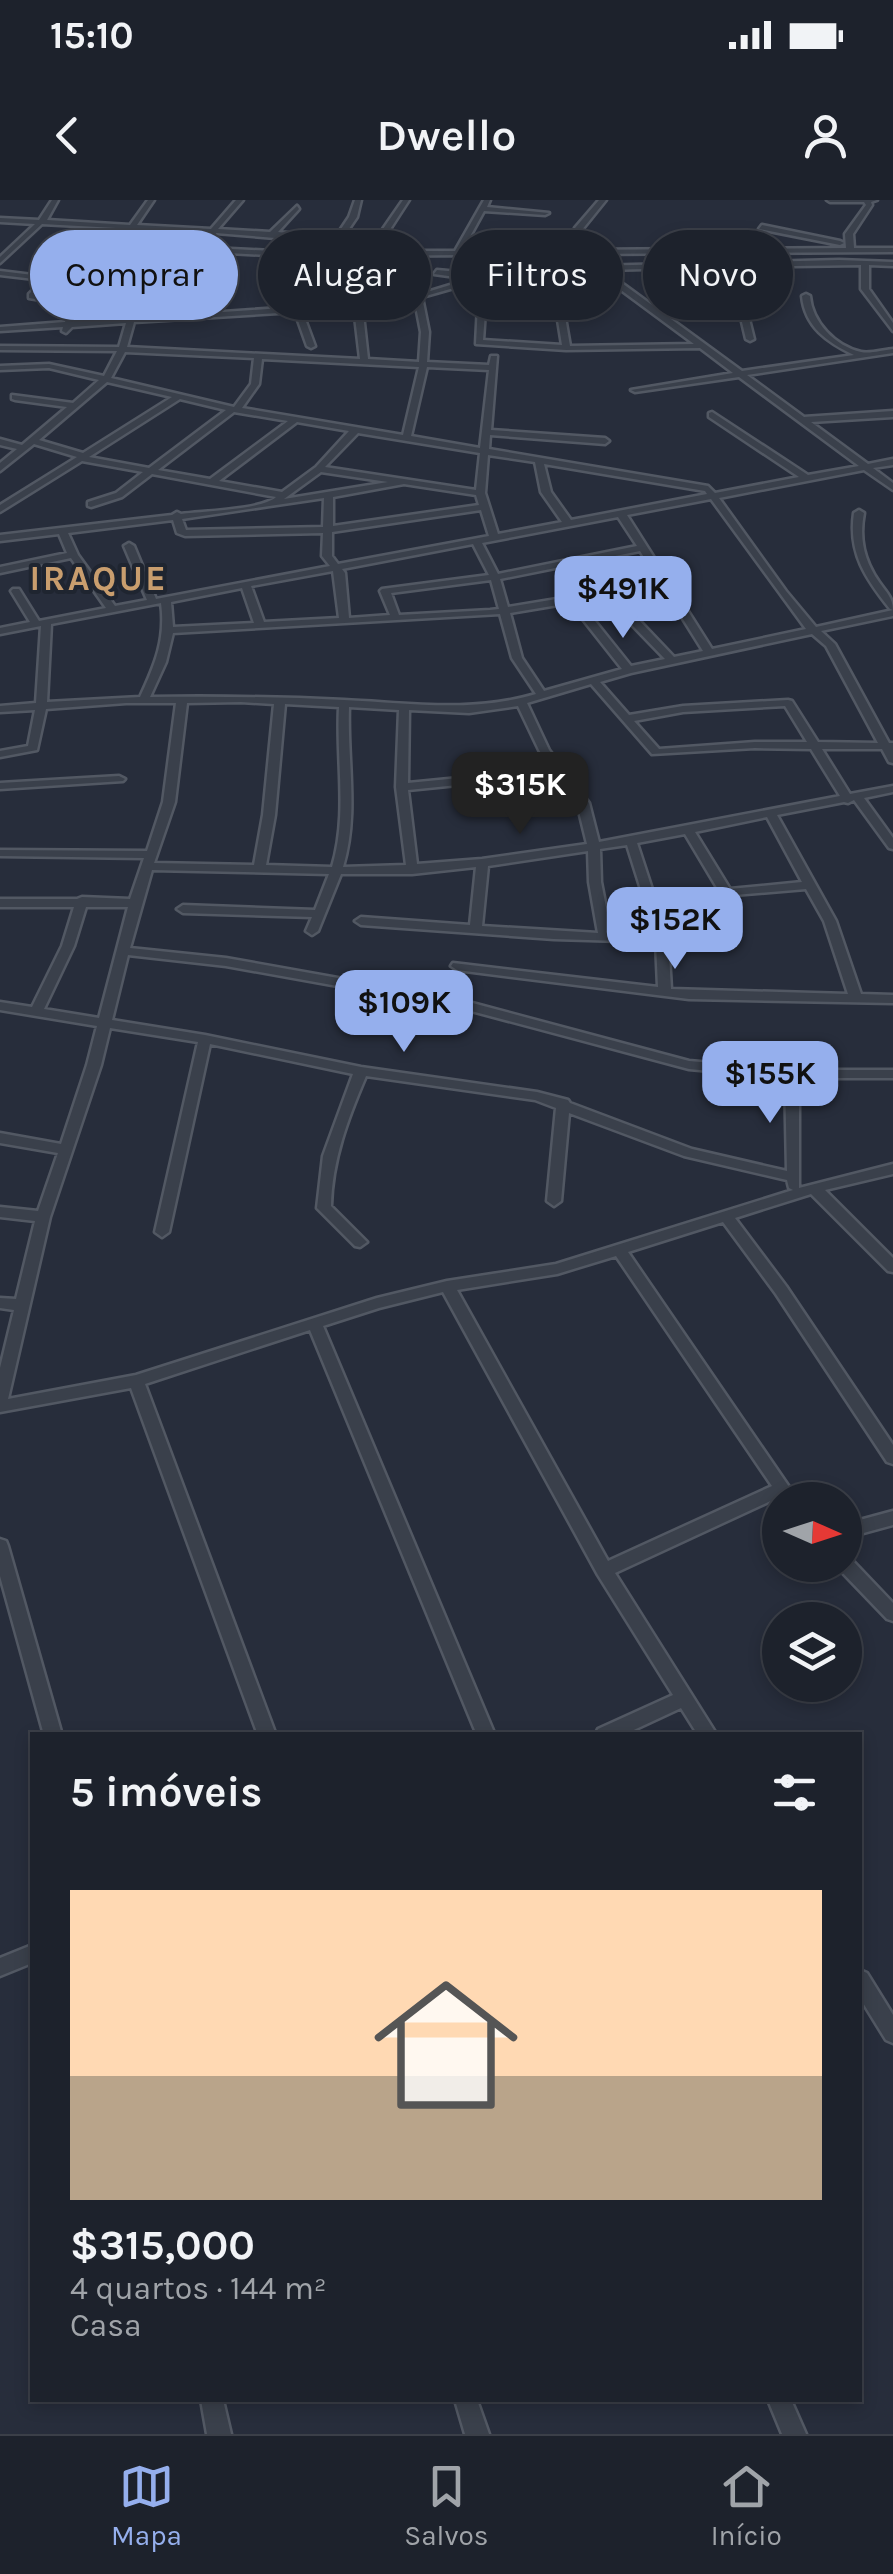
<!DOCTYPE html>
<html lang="pt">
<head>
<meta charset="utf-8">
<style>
	:root { --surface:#1d222c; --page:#2a2f38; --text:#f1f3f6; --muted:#a0a4a9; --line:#3b3f48; --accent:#95afed }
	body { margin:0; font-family:Karla,sans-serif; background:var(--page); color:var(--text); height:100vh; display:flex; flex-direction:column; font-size:38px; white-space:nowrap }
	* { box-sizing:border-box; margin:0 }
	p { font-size:32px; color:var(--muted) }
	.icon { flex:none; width:55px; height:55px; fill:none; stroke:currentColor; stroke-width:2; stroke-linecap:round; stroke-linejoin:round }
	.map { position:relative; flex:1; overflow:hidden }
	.sheet { position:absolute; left:30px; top:1532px; width:832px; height:670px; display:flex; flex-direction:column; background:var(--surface); border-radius:0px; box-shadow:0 5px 15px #0003,0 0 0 2px var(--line) }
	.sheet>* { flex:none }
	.banner { position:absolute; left:30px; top:30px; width:835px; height:90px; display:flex; gap:20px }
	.needle { width:65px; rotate:93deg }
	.tools { position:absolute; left:762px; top:1282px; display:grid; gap:20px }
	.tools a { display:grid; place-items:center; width:100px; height:100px; border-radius:50%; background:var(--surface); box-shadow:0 5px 15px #0003,0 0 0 2px var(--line); font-size:50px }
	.price { position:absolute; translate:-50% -85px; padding:0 22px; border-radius:20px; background:var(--accent); color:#111; font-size:32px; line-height:65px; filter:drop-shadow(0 2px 5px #0008) }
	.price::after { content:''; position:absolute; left:50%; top:60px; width:30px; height:22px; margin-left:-15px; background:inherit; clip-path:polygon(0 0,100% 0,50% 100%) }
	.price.current { background:#222; color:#fff }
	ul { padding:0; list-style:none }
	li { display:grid; align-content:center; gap:20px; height:530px; padding:0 40px }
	li span { display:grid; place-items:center; height:310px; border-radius:0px; color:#555 }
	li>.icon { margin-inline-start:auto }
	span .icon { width:180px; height:180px; fill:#fffc; stroke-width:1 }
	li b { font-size:42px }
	h2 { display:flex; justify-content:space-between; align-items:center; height:120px; padding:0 40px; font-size:42px }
	.tag { padding:0 35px; border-radius:45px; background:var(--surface); box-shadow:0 5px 15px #0003,0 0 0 2px var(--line); font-size:35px; line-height:90px }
	.tag.current { background:var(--accent); color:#111 }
	.status { display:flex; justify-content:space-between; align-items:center; height:70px; padding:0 50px; background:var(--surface); direction:ltr }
	.status svg { height:28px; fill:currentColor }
	header { display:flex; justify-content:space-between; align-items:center; height:130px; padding:0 40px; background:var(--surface); font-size:45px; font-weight:600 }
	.dock { display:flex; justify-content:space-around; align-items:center; height:140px; border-top:2px solid var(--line); background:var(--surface); font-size:28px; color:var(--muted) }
	.dock a { display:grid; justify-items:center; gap:5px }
	.dock .current { color:var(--accent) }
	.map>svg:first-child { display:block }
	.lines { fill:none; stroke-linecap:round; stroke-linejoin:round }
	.minor-casing { stroke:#525863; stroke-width:5 }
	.minor { fill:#3a404b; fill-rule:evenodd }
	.labels { text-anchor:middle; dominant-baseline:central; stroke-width:8; stroke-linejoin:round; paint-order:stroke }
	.far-district-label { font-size:35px; font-weight:bold; letter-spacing:2.5px; fill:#c99e6e; stroke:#1f2530 }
</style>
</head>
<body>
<div class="status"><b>15:10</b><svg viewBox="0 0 49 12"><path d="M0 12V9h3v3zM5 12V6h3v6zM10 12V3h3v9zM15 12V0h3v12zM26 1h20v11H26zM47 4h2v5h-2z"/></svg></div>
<header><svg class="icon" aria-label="back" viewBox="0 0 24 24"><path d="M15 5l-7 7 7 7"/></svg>Dwello<svg class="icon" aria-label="person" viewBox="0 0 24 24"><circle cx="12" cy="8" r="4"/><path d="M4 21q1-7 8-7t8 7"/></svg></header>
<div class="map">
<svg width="893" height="2234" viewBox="0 0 893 2234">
	<rect width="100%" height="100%" fill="#272d3b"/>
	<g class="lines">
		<!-- minor casing -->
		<g class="minor-casing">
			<path id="minor" d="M52,0H58L47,20L130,25L148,0H154L137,25L211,29L236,0H243L218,29L270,32L297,6L299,9L278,32L335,38L349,17L355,0H361L357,17L342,39L374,42L403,0H409L376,51H455L484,0H490L487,7L549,13L545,15L484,11L462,51L572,50L568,44L575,28L599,0H606L581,31L576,44L579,50L846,48L845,34L866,5L864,2H830L827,0H877L871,2L872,5L853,34L854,48H893V52L582,54L587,64L593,66L839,60L893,62V66L869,65V89L893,123V131L861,89V65L736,67L754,139L750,141L746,139L729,67L604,70L742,171L854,155C827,142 805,127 802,96L806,94L810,96C812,122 835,146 861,152C870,154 883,150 893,149V153L747,175L804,217L893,211V217L811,222L868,264L893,259V265L873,268L893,283V290L864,270L719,298L786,391L816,427L893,410V416L821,431L835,444L889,543H893V563L889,562L882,549H822L850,594L893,586V592L864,598L893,638V649L889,648L854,600L848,603L844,602L777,615L836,721L861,794L893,795V803L689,799L457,770L451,766L453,763L658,787L656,742L554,739L361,725L355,721L361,717L470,725L476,667L412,674H341L318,731L312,735L306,731L312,717L183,713L177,709L183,705L315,710L329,674L152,670L130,748L226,758L461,800L689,861L792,870H893V878H799V988L893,964V974L825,990L893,1058V1072L888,1071L811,994L735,1018L786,1086L893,1245V1264L887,1262L776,1094L723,1022L628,1052L798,1300H781L779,1297L615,1373L717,1535H698L681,1508L623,1535H595L598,1529L673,1495L598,1375L443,1092L379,1108L323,1126L495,1535H477L310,1130L145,1184L276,1535H258L131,1188L0,1212V1168L14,1110L0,1108V1098L16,1099L35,1021L0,1017V1007L38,1011L58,953L0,943V933L61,944L87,865L97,826L0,810V802L32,807L62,746L74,707H0V699H77L82,697L130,699L144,658L0,656V650L147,651L163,602L176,503H126L46,509L37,550L0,557V551L28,546L35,510L0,512V506L36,503L41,426L0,434V428L30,422L11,391L13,389H19L39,421L106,408L71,358L0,373V367L67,353L59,334L0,341V335L172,315L177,312L181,314C204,311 261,310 276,297L152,274L122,297L91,307L88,306V302L116,293L143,272L82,261L0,312V305L77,257L34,244L0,271V263L17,249L0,245V239L22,245L67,207L15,200L12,199V195L73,203L99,180L49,168L0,170V166L49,164L104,176L117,151L0,150V146L119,147L126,123L72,127L66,133L62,131L63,127L0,131V127L65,122L72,105L29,98V94L43,80L0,75V71L90,82L93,77H99V81L80,103L73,122L128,118L146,64L109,62L108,47L73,45L70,41L112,43L116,45V58L147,60L149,47L154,38L161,40L159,45L204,47L209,33L42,24L0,63V57L35,24L0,22V18L39,20ZM216,33L372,46L369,51L292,52L211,48ZM158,49L202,52L187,88L191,90L195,88L209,52L288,56L285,91L289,93L293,91L295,56H367L352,87L354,103L136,118ZM574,54L581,66L553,67L474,55ZM460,55L481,62L550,71L562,145L483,140L487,84L482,80L515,71V67L477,77L470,73L437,70L434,74L470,79L414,96L421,132L419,162L368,159L360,87L374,56ZM592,70L598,73L694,144L570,146L557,71ZM50,81L86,86L74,100L38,95ZM475,82L479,85L476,144L566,150L700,148L733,173L631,190L635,192L739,177L859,266L808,275L712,212L709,213V217L799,277L715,293L708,286L489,249L490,235L605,244L609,241L605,238L491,230L497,156H491L489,165L427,162L429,132L422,97ZM354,108L360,159L127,147L134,122L295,112L307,146L311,148L315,146L302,111ZM125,152L254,158L251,184L234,207L111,178ZM262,159L419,167L403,235L242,208L259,184ZM427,167L489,170L480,248L411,236ZM107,182L172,197L83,253L39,240ZM180,199L226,210L149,268L89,257ZM234,212L288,221L210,279L158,270ZM297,222L349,231L316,267L282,292L219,281ZM358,233L480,253L476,290L325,267ZM488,255L535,262L541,292L562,322L498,334L485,293ZM544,264L705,291L707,294L571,320L551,292ZM321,272L388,282L284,299ZM404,284L476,295L479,305L333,326V297ZM324,298L323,327L186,330L182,319ZM711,299L806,429L712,449L627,315ZM481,310L489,336L338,364L332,356V332ZM618,317L637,346L498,374L482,343ZM173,320L177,333L185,336L323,333L322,356L330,366L156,399L134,346L129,343L124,346L147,400L115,406L78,355L68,333ZM473,344L489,375L382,389L380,391L390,415L349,418L345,373L342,369ZM640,351L660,382L508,407L500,379ZM333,371L339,418L264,422L251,386ZM491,380L499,409L490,410L399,415L391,393ZM663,387L703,451L674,457L615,395ZM242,388L254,423L173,427L171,402ZM605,397L665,459L631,466L579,401ZM161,403C166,439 155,465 140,497L47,502L51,424ZM570,403L622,469L544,491L522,458L510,413ZM500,414L512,458L536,494C470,513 411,503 344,500C280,497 215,496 150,497L166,462L173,433ZM812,434L826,446L878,543L818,542L792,501L788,500L683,506L629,515L600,482L631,473ZM591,484L652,554L755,548L811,549L840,596L599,642L589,603L549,550L527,503ZM241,502L274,504L263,615L254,665L154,663L175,602L187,503ZM285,504L339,507C336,561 348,614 332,667L266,665L275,615ZM518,506L539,550L552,569L408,583L409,510L469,513ZM785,506L807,542H755L659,549L634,521L683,512ZM349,507L399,510L396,587L406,665L343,667C359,614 347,561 349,507ZM557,575L577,603L587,644L482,659L417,664L408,590ZM767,617L802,682L730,689L695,632ZM685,634L722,696L806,689L824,721L848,794L671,789L668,738L637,643ZM627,645L655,734L611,733L601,682L600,649ZM588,651L589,682L598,733L482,726L488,666ZM86,707H128L99,818L44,809L74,746ZM128,755L226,766L460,808L689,869L785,878L787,971L692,949L570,903L568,900L537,892L361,867L205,835L112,820ZM110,828L198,842L155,1032L162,1037L169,1032L210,844L353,874L323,956L317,1008L355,1046L360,1047L367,1042L331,1006C332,960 348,918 366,876L535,900L556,908L547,1001L554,1006L561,1001L569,913L684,956L787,980L789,988L793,990L556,1064L447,1081L377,1098L136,1175L8,1199L50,1017L101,865ZM616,1056L772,1286L608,1361L457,1090L557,1074Z
				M762,25L840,41L844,43L840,45L759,29Z
				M859,310L864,313C859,339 864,360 879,382C886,392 893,398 893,410L890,409C866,379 848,353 854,313Z
				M119,576L125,579L123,581L0,589V583Z
				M893,1311V1325L845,1338V1324Z
				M0,1339L6,1341L8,1346L62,1535H44L0,1376Z
				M845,1357L851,1359L893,1403V1421L887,1419L839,1369L837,1365H845Z
				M32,1745V1763L0,1776V1758Z
				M860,1770L867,1773L893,1815V1843L886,1840L860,1798Z
				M201,2200H223L231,2234H207Z
				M455,2200H477L489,2234H465Z
				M768,2200H791L806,2234H782Z"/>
		</g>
		<!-- minor -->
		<use href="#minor" class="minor"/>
	</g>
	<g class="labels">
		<!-- far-district labels -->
		<g class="far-district-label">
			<text x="99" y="378">IRAQUE</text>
		</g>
	</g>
</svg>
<div class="tools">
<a><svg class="needle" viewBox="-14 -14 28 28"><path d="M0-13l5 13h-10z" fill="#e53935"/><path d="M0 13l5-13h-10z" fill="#a0a4a9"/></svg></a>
<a><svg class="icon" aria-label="layers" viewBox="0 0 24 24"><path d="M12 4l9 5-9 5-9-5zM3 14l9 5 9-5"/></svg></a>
</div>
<b class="price" style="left:623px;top:441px">$491K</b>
<b class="price current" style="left:520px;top:637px">$315K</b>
<b class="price" style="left:675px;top:772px">$152K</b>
<b class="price" style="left:404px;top:855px">$109K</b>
<b class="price" style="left:770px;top:926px">$155K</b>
<div class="banner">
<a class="tag current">Comprar</a>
<a class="tag">Alugar</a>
<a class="tag">Filtros</a>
<a class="tag">Novo</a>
</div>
<section class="sheet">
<h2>5 imóveis<svg class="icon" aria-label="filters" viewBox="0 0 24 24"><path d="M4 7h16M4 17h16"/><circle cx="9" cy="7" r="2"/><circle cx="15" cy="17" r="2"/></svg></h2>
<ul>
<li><span style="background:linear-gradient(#ffd9b3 60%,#b9a48a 0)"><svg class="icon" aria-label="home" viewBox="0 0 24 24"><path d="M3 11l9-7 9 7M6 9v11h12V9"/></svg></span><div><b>$315,000</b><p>4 quartos · 144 m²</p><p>Casa</p></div></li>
</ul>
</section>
</div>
<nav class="dock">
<a class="current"><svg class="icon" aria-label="map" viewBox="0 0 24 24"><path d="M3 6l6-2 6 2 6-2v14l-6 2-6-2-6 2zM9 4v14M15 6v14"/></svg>Mapa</a>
<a><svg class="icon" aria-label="saved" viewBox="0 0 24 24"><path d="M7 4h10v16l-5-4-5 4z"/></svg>Salvos</a>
<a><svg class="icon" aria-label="home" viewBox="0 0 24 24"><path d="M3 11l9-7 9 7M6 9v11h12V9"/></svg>Início</a>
</nav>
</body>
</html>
